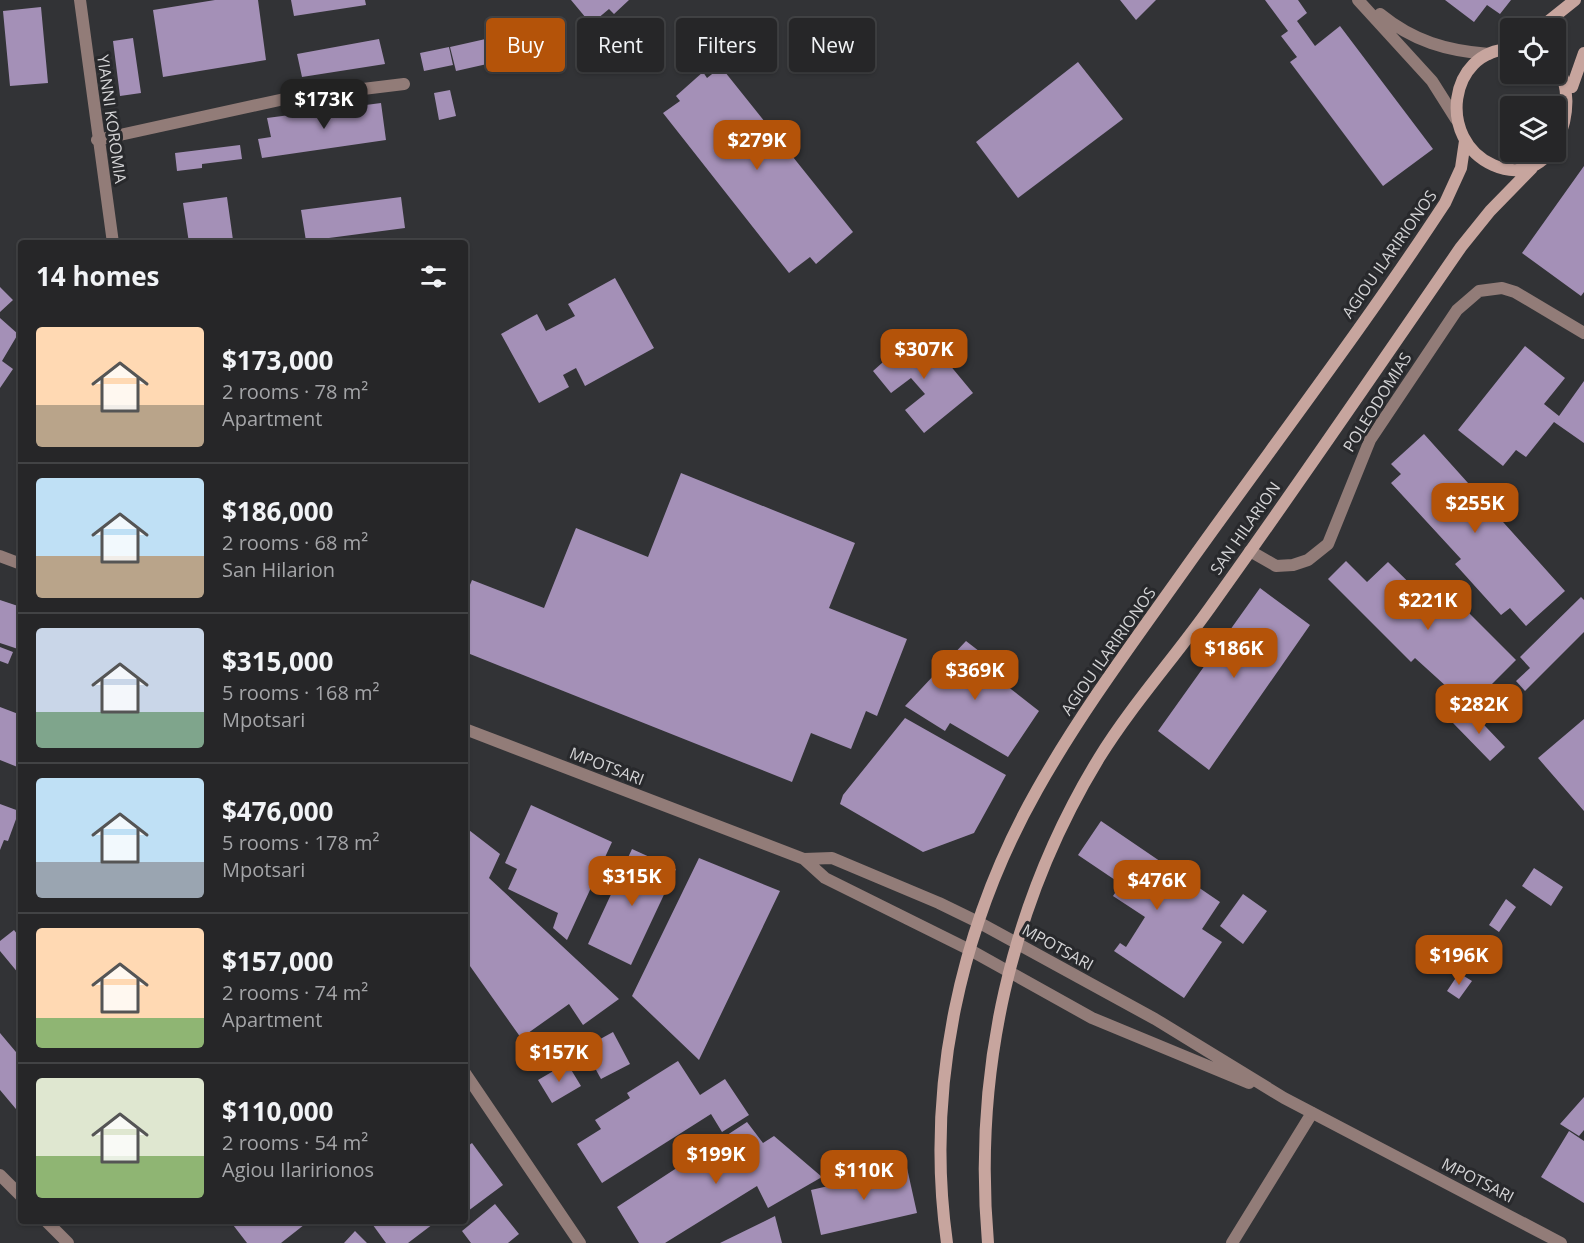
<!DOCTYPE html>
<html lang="en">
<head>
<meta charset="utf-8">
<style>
	:root { --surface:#262628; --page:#323234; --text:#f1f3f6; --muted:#a4a5a8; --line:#424345; --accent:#b45309 }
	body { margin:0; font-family:"Open Sans",sans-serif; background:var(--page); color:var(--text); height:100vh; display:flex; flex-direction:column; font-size:22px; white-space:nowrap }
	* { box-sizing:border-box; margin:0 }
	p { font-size:20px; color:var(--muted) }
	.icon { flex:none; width:33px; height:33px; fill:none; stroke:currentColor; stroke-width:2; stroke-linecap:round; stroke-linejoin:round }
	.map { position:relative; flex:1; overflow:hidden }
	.panel { position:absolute; left:18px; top:240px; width:450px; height:984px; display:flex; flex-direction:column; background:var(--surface); border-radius:6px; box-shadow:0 2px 4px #0004,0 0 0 2px var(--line) }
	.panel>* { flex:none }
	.banner { position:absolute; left:486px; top:18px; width:570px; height:54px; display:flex; gap:12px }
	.buttons { position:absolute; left:1500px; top:18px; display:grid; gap:12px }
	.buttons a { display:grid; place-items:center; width:66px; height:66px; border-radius:6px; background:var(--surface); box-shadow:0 2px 4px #0004,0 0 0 2px var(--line); font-size:30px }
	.price { position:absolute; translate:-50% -51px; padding:0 14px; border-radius:12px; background:var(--accent); color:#fff; font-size:20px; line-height:39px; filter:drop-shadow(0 2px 3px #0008) }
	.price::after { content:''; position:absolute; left:50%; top:36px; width:18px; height:14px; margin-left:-9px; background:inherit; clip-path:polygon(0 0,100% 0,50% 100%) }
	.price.selected { background:#222; color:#fff }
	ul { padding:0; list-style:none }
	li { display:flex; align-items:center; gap:18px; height:150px; padding:0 18px }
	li+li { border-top:2px solid var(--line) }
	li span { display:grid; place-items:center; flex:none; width:168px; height:120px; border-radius:6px; color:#555 }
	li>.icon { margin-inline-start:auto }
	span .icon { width:72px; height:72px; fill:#fffc; stroke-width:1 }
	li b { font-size:26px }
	h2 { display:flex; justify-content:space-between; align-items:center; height:72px; padding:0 18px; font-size:26px }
	.tag { padding:0 21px; border-radius:6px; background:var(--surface); box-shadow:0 2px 4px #0004,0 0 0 2px var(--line); font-size:21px; line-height:54px }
	.tag.selected { background:var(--accent); color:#fff }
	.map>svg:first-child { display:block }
	.building { fill:#a490b7 }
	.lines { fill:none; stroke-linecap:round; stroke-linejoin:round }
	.minor { stroke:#927c78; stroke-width:12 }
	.tertiary { stroke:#927c78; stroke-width:12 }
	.secondary { stroke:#c7a59e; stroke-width:12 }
	.labels { text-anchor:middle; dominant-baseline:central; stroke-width:6; stroke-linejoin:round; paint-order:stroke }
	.street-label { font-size:16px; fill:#d4d4d6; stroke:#28292c }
</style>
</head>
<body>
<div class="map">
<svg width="1584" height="1243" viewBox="0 0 1584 1243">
	<rect width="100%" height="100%" fill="#323336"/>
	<!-- building -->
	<path class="building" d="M215,0H258L266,60L163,77L153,10Z
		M291,0H365L366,5L294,16Z
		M571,0H629L614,14L609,9L591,24Z
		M1120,0H1156L1136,20Z
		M1265,0H1298L1307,13L1297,21L1315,46L1340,26L1433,149L1383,186L1290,62L1297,57L1281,36L1288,31Z
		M1445,0H1511L1500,14L1487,5L1474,22Z
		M41,7L48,83L10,86L3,11Z
		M133,38L141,93L120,96L113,41Z
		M490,38L496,62L456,71L450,47Z
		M379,39L385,64L302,77L297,54Z
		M449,47L453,65L424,71L420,53Z
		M1078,62L1123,119L1018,198L976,142Z
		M721,67L853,232L816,264L810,257L789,273L663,113L680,101L676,96L703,72L707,78Z
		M450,90L456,116L439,120L434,93Z
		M381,103L386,140L262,158L258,139L271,137L267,118Z
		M240,145L242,159L202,164V168L177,171L175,153Z
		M1584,166V292L1581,296L1522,253Z
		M227,197L233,240L189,243L183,203Z
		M401,197L405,228L306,241L301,210Z
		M615,278L654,348L585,386L576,368L563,375L569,387L539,403L501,334L537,314L546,331L575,316L568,304Z
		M0,287L13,300L0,312Z
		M0,318L18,334L2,361L13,369L0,388Z
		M920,329L973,393L924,433L905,410L925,394L911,378L891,393L873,371Z
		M1525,346L1565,378L1544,404L1559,416L1584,381V443L1554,422L1526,457L1516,450L1503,466L1458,430Z
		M1424,434L1565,591L1526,626L1510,608L1501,615L1455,564L1461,559L1391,483L1401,474L1391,464Z
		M681,473L855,543L829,608L907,639L877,716L866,711L851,749L811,733L792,782L465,652V597L472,580L544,608L576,528L648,557Z
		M1346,561L1367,582L1388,562L1442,615L1457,601L1516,660L1469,707L1415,658L1411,662L1328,579Z
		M1260,588L1310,625L1209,770L1158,731Z
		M1581,597L1584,600V632L1525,691L1516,681L1530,668L1520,657Z
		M0,600L21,607V650L0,643Z
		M966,641L1010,675L1007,686L1039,711L1008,757L950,723L945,731L905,706Z
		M0,647L13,652L8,664L0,661Z
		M0,707L21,715L20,768L0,760Z
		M1468,708L1505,747L1490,761L1453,723Z
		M905,718L1006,775L974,833L923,852L840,804L843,795Z
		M1584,719V811L1538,758Z
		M0,804L19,811L8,841L4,840L0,850Z
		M531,805L612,842L567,940L553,928L558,913L508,889L517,869L505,863Z
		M1101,821L1220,902L1202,929L1222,942L1184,998L1114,951L1120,943L1126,947L1145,917L1113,896L1121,884L1078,855Z
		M465,827L500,854L489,878L619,999L583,1025L569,1004L521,1038L465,959Z
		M632,849L676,869L631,965L588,944Z
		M699,858L780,891L699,1060L632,996Z
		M1534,868L1563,887L1551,906L1522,886Z
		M1243,894L1267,911L1243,944L1220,926Z
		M1506,899L1516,907L1499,932L1489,925Z
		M14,930L21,939L19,974L0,951V941Z
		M1459,973L1472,981L1459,999L1447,991Z
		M613,1032L630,1064L601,1079L584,1048Z
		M0,1033L21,1058V1115L0,1090Z
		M678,1061L700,1095L725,1079L749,1115L722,1132L711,1114L602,1183L577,1144L601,1129L595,1120L630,1098L627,1093Z
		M567,1063L581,1086L552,1103L538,1080Z
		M1584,1097V1130L1579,1136L1560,1124Z
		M747,1122L763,1143L774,1136L822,1177L768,1208L757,1186L665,1243H639L617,1207Z
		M1569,1131L1584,1141V1203L1541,1177Z
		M472,1143L503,1185L468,1211L465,1207V1148Z
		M907,1168L917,1213L821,1235L811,1190Z
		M495,1204L519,1234L508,1243H471L462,1231Z
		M775,1216L782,1243H720Z
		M230,1221H309L281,1243H247Z
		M370,1221H437L408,1243H386Z
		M355,1231L367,1243H344Z"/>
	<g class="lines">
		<!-- minor -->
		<path class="minor" d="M80,0L113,243
			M1358,0L1432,81L1456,119
			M1380,14C1413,41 1447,51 1489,54
			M97,140L289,98L404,84
			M1250,551L1276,566L1293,565L1308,560L1328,544L1370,440L1457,310L1479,291L1502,288L1515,292L1584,333
			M0,556L21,564
			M465,729L804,859L832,858L939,903L978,922
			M804,859L825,878L970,950
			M465,1073L580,1243
			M0,1175L21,1196
			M46,1221L68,1243
			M1232,1243L1312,1113"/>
		<!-- tertiary -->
		<path class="tertiary" d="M978,922L1155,1019L1284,1098L1561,1243
			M970,950L1092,1018L1249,1083"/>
		<!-- secondary -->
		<path class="secondary" d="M1540,28L1575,0
			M1510,49C1448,51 1437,140 1493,165C1553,192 1584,105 1556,64
			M1572,87L1584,53
			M947,1243C925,1088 960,926 1037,790C1082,710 1137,637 1190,562C1275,443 1365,325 1445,203L1461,168L1465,141
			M988,1243C973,1073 1010,904 1099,758C1133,703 1177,655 1214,602C1298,485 1379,366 1461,247L1490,211L1532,168"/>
	</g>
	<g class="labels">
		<!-- street labels -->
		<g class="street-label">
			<text transform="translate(112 119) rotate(82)">YIANNI KOROMIA</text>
			<text transform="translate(1389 254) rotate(-55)">AGIOU ILARIRIONOS</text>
			<text transform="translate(1377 402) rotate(-58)">POLEODOMIAS</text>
			<text transform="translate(1245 528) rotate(-55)">SAN HILARION</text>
			<text transform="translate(1108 651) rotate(-55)">AGIOU ILARIRIONOS</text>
			<text transform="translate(607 766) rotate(21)">MPOTSARI</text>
			<text transform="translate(1058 947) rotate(29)">MPOTSARI</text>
			<text transform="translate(1478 1180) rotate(27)">MPOTSARI</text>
		</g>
	</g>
</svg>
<div class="buttons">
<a><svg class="icon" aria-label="locate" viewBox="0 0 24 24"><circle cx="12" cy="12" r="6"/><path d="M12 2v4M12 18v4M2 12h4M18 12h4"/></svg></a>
<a><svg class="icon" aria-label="layers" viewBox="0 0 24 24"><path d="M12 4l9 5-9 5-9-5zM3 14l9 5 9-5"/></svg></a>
</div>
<b class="price selected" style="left:324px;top:130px">$173K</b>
<b class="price" style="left:757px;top:171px">$279K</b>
<b class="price" style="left:924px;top:380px">$307K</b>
<b class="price" style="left:1475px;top:534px">$255K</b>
<b class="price" style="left:1428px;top:631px">$221K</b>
<b class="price" style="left:1234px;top:679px">$186K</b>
<b class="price" style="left:975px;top:701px">$369K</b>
<b class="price" style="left:1479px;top:735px">$282K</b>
<b class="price" style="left:632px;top:907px">$315K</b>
<b class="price" style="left:1157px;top:911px">$476K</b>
<b class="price" style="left:1459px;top:986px">$196K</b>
<b class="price" style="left:559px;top:1083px">$157K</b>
<b class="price" style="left:716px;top:1185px">$199K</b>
<b class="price" style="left:864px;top:1201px">$110K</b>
<div class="banner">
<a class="tag selected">Buy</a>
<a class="tag">Rent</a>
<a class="tag">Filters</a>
<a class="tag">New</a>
</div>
<section class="panel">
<h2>14 homes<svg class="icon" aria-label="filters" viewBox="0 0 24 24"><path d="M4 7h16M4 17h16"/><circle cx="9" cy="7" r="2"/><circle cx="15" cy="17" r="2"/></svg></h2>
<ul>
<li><span style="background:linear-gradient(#ffd9b3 65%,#b9a48a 0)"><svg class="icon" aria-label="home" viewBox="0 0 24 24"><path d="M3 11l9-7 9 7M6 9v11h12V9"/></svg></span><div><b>$173,000</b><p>2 rooms · 78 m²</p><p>Apartment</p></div></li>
<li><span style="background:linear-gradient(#bfe0f5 65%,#b9a48a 0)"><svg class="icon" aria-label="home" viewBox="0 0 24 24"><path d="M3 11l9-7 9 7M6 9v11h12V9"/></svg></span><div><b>$186,000</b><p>2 rooms · 68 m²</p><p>San Hilarion</p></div></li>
<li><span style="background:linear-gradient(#c9d6e8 70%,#7fa58c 0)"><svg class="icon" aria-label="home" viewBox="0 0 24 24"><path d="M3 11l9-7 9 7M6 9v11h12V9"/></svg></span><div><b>$315,000</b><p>5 rooms · 168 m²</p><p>Mpotsari</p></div></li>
<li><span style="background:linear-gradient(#bfe0f5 70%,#9aa5b1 0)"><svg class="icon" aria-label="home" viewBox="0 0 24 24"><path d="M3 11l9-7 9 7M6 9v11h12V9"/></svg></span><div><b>$476,000</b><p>5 rooms · 178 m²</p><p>Mpotsari</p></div></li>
<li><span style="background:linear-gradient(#ffd9b3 75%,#8fb573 0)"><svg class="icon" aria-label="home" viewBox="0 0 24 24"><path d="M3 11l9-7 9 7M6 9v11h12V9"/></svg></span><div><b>$157,000</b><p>2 rooms · 74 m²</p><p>Apartment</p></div></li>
<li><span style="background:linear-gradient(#dfe7d0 65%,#8fb573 0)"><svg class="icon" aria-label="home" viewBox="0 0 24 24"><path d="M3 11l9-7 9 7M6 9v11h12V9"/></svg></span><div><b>$110,000</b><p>2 rooms · 54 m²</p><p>Agiou Ilaririonos</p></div></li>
</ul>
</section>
</div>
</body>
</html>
